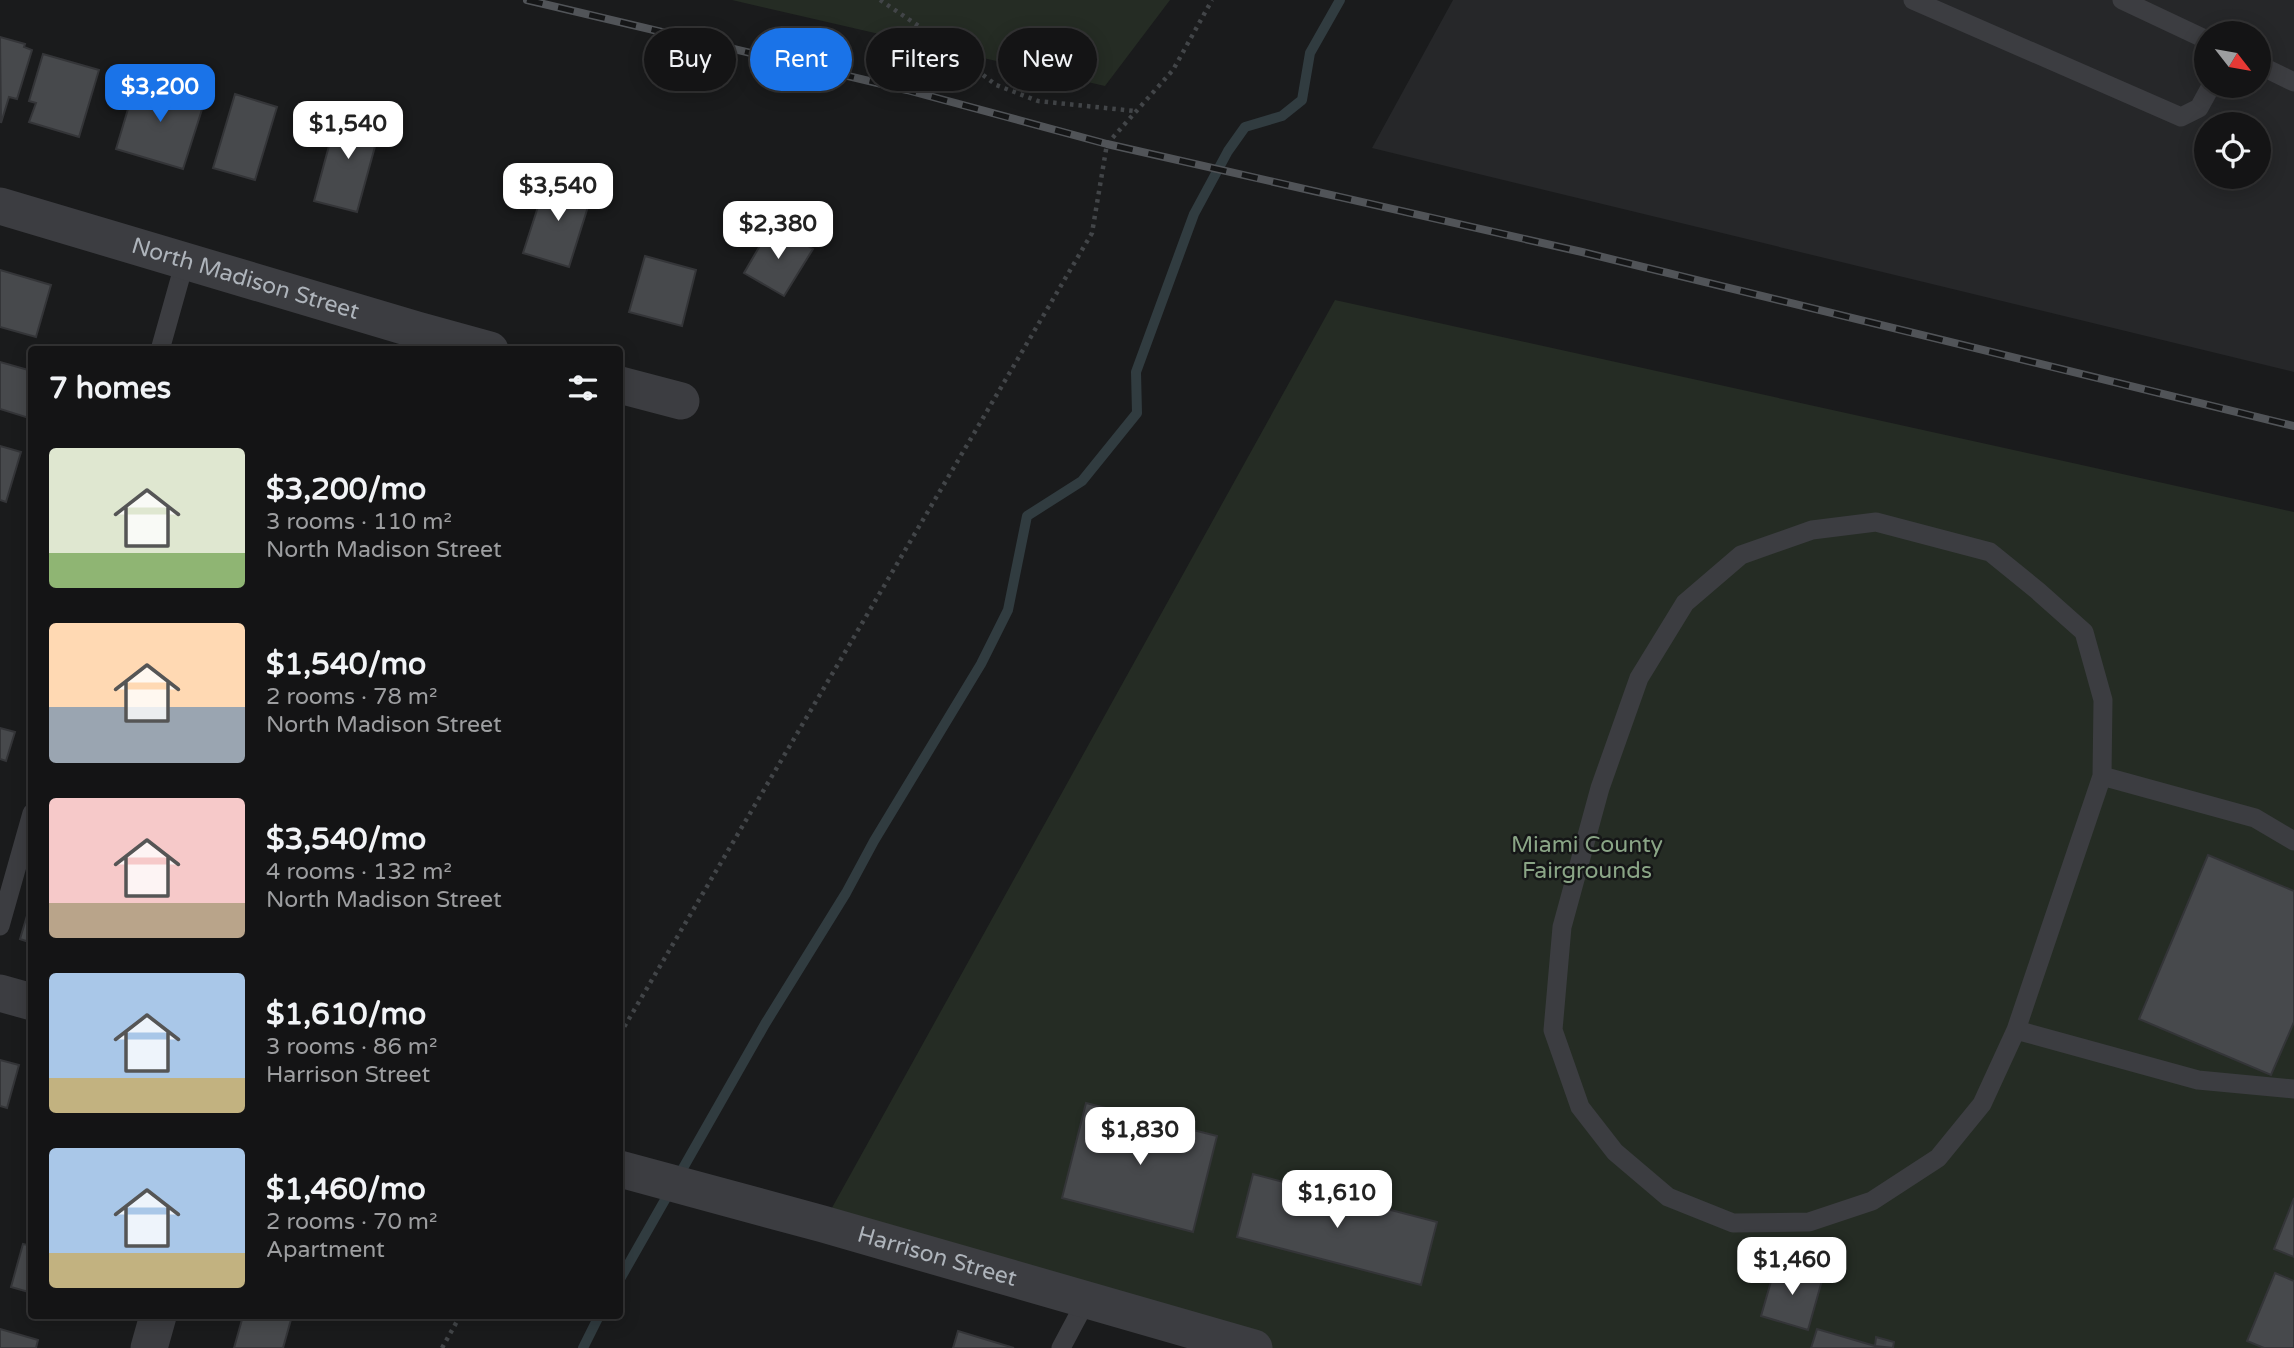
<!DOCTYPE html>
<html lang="en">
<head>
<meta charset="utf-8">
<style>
	:root { --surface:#141415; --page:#1d1d1e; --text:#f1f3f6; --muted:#9d9ea0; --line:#333334; --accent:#1a73e8 }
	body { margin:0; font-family:"Varela Round",sans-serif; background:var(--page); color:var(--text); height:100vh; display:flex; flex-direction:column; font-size:26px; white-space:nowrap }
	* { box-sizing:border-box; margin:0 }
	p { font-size:23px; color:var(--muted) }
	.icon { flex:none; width:38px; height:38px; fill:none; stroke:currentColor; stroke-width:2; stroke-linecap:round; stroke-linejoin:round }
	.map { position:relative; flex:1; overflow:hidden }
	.panel { position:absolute; left:28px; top:346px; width:595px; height:973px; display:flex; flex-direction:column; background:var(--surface); border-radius:7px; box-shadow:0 4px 18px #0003,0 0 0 2px var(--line) }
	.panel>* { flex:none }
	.top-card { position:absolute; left:644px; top:28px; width:665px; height:63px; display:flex; gap:14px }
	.needle { width:46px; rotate:121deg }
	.tools { position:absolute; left:2194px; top:21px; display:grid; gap:14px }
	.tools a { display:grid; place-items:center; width:77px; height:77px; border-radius:50%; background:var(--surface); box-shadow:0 4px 18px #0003,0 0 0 2px var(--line); font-size:35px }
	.price { position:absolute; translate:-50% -60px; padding:0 16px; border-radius:14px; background:#fff; color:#222; font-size:23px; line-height:46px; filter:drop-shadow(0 2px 4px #0008) }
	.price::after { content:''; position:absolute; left:50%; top:42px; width:21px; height:16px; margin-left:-10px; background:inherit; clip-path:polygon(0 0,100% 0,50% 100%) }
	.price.on { background:var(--accent); color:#fff }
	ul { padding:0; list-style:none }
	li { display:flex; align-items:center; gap:21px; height:175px; padding:0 21px }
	li span { display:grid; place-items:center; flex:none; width:196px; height:140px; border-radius:7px; color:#555 }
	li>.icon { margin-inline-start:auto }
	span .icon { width:84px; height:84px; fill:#fffc; stroke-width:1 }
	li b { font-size:30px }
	h2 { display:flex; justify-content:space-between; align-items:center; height:84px; padding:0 21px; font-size:30px }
	.tag { padding:0 24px; border-radius:32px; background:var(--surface); box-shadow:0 4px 18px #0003,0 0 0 2px var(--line); font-size:24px; line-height:63px }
	.tag.on { background:var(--accent); color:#fff }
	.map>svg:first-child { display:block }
	.built { fill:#262729; fill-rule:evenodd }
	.green { fill:#252c24 }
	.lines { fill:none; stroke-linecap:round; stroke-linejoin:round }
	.stream { stroke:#313c40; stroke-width:10 }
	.building { fill:#47494c; stroke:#343538; stroke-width:2 }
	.path { stroke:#424548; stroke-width:4.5; stroke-dasharray:3.5 5; stroke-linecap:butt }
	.lane { stroke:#3c3d41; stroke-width:19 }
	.street { stroke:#3c3d41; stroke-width:37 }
	.rail-casing { stroke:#515458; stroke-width:8 }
	.rail { stroke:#151617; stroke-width:5; stroke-dasharray:16; stroke-linecap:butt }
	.labels { text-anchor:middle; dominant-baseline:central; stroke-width:5; stroke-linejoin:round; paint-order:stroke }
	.street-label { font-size:23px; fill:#aeb4bb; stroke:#151617 }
	.park-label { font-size:23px; fill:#8aa586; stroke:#151617 }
</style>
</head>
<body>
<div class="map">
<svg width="2294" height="1348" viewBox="0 0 2294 1348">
	<rect width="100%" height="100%" fill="#1a1b1c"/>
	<!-- built -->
	<path class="built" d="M1453,0H2294V372L1372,148ZM2207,33H2259V86H2207ZM2207,124H2259V177H2207Z"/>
	<!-- green -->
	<path class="green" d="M732,0H1170L1105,86Z
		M1335,300L2294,512V1348H1254L823,1224Z"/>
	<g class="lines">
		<!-- stream -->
		<path class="stream" d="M620,1279L765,1024L846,893L874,841L981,664L1008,610L1027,516L1082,481L1137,413L1136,372L1194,214L1228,151L1245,127L1282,116L1302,100L1310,53L1340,0
			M583,1348L599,1316"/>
	</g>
	<!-- building -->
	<path class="building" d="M0,37L25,44L24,47L32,50L17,99L9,97L1,123Z
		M43,54L99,70L79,137L29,122L36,103L29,101Z
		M137,79L205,100L183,169L116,149Z
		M235,94L277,107L255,180L213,168Z
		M339,109L382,121L357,212L314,201Z
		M547,179L592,194L569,267L523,253Z
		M772,225L813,249L784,296L744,273Z
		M645,256L696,270L682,326L629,312Z
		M0,270L51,285L36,337L0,327Z
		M0,362L32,371V419L0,409Z
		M0,446L21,452L6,502L0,500Z
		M0,728L15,732L6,761L0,759Z
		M2208,855L2294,891V1022L2271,1075L2139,1019Z
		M32,899V943L20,939Z
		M0,1060L19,1065L7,1108L0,1106Z
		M1086,1103L1217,1136L1193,1232L1062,1198Z
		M1253,1174L1437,1222L1421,1285L1237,1237Z
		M2294,1198V1257L2274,1249Z
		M23,1244L32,1246V1293L11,1287Z
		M1776,1264L1823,1277L1808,1330L1761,1316Z
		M2275,1273L2294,1281V1348H2264L2247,1341Z
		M243,1316H292L283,1348H234Z
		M0,1329L38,1340L36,1348H0Z
		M1817,1329L1875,1346L1882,1348H1811Z
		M958,1331L1014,1348H953Z
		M1876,1337L1894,1342L1893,1348L1875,1346Z"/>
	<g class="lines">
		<!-- path -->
		<path class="path" d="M880,0L929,33L996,85L1038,101L1135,111
			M620,1034L1092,233L1107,144L1173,70L1212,0
			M442,1348L460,1316"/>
		<!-- lane -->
		<path class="lane" d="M1913,0L2181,117L2199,108L2211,86
			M2122,0L2207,40
			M2259,65L2294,82
			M160,350L185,261
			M1876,522L1990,552L2038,591L2084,632L2103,700L2102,776L2016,1030L1982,1104L1938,1158L1872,1201L1809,1222L1733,1223L1668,1197L1615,1152L1580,1107L1553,1030L1562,927L1600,788L1639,678L1685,603L1741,555L1812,530Z
			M2102,776L2255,818L2294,841
			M0,926L32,813
			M2016,1030L2198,1080L2294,1089
			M1061,1348L1086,1301"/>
		<!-- street -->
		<g class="street">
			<path id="s1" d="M0,206L417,330L490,350"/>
			<path d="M620,385L681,401"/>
			<path d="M0,993L32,1002"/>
			<path id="s2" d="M620,1169L823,1224L1254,1348"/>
			<path d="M149,1348L158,1316"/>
		</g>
		<!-- rail casing -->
		<g class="rail-casing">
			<path id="rail" d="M527,0L907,90L1107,144L1582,252L2294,426"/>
		</g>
		<!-- rail -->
		<use href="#rail" class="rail"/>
	</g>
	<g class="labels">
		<!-- street labels -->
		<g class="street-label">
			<text stroke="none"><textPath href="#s1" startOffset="256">North Madison Street</textPath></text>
			<text stroke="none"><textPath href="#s2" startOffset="329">Harrison Street</textPath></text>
		</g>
		<!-- park labels -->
		<g class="park-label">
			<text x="1587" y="845">Miami County<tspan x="1587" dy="26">Fairgrounds</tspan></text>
		</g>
	</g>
</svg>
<div class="tools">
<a><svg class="needle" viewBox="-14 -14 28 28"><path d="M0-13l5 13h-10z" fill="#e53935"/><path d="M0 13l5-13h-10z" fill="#9d9ea0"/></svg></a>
<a><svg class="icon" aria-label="locate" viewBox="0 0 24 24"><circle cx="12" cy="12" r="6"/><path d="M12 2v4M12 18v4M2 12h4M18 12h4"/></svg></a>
</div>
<b class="price on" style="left:160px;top:124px">$3,200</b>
<b class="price" style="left:348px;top:161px">$1,540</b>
<b class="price" style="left:558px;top:223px">$3,540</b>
<b class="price" style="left:778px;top:261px">$2,380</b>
<b class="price" style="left:1140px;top:1167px">$1,830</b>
<b class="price" style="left:1337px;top:1230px">$1,610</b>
<b class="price" style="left:1792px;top:1297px">$1,460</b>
<div class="top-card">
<a class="tag">Buy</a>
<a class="tag on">Rent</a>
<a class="tag">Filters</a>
<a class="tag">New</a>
</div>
<section class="panel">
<h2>7 homes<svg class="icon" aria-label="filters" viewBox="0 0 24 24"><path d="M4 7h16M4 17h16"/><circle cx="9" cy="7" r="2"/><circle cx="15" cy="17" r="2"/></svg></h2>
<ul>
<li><span style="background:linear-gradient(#dfe7d0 75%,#8fb573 0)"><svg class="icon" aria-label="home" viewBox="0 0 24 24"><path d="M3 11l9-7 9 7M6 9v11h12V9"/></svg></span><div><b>$3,200/mo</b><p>3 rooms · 110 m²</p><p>North Madison Street</p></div></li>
<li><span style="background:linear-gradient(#ffd9b3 60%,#9aa5b1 0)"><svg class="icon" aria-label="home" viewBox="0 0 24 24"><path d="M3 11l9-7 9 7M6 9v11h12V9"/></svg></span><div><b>$1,540/mo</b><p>2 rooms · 78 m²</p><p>North Madison Street</p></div></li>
<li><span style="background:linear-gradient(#f6c9c9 75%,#b9a48a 0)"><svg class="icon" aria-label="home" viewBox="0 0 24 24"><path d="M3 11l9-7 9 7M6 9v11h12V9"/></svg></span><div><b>$3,540/mo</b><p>4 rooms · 132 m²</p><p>North Madison Street</p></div></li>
<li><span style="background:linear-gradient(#a9c7e8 75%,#c2b280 0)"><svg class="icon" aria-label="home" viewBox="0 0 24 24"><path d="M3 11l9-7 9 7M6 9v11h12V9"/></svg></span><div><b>$1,610/mo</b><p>3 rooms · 86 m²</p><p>Harrison Street</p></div></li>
<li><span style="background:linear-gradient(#a9c7e8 75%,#c2b280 0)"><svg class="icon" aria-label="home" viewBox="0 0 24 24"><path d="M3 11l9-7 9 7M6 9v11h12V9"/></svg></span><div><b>$1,460/mo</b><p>2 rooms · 70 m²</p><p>Apartment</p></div></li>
</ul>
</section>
</div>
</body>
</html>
